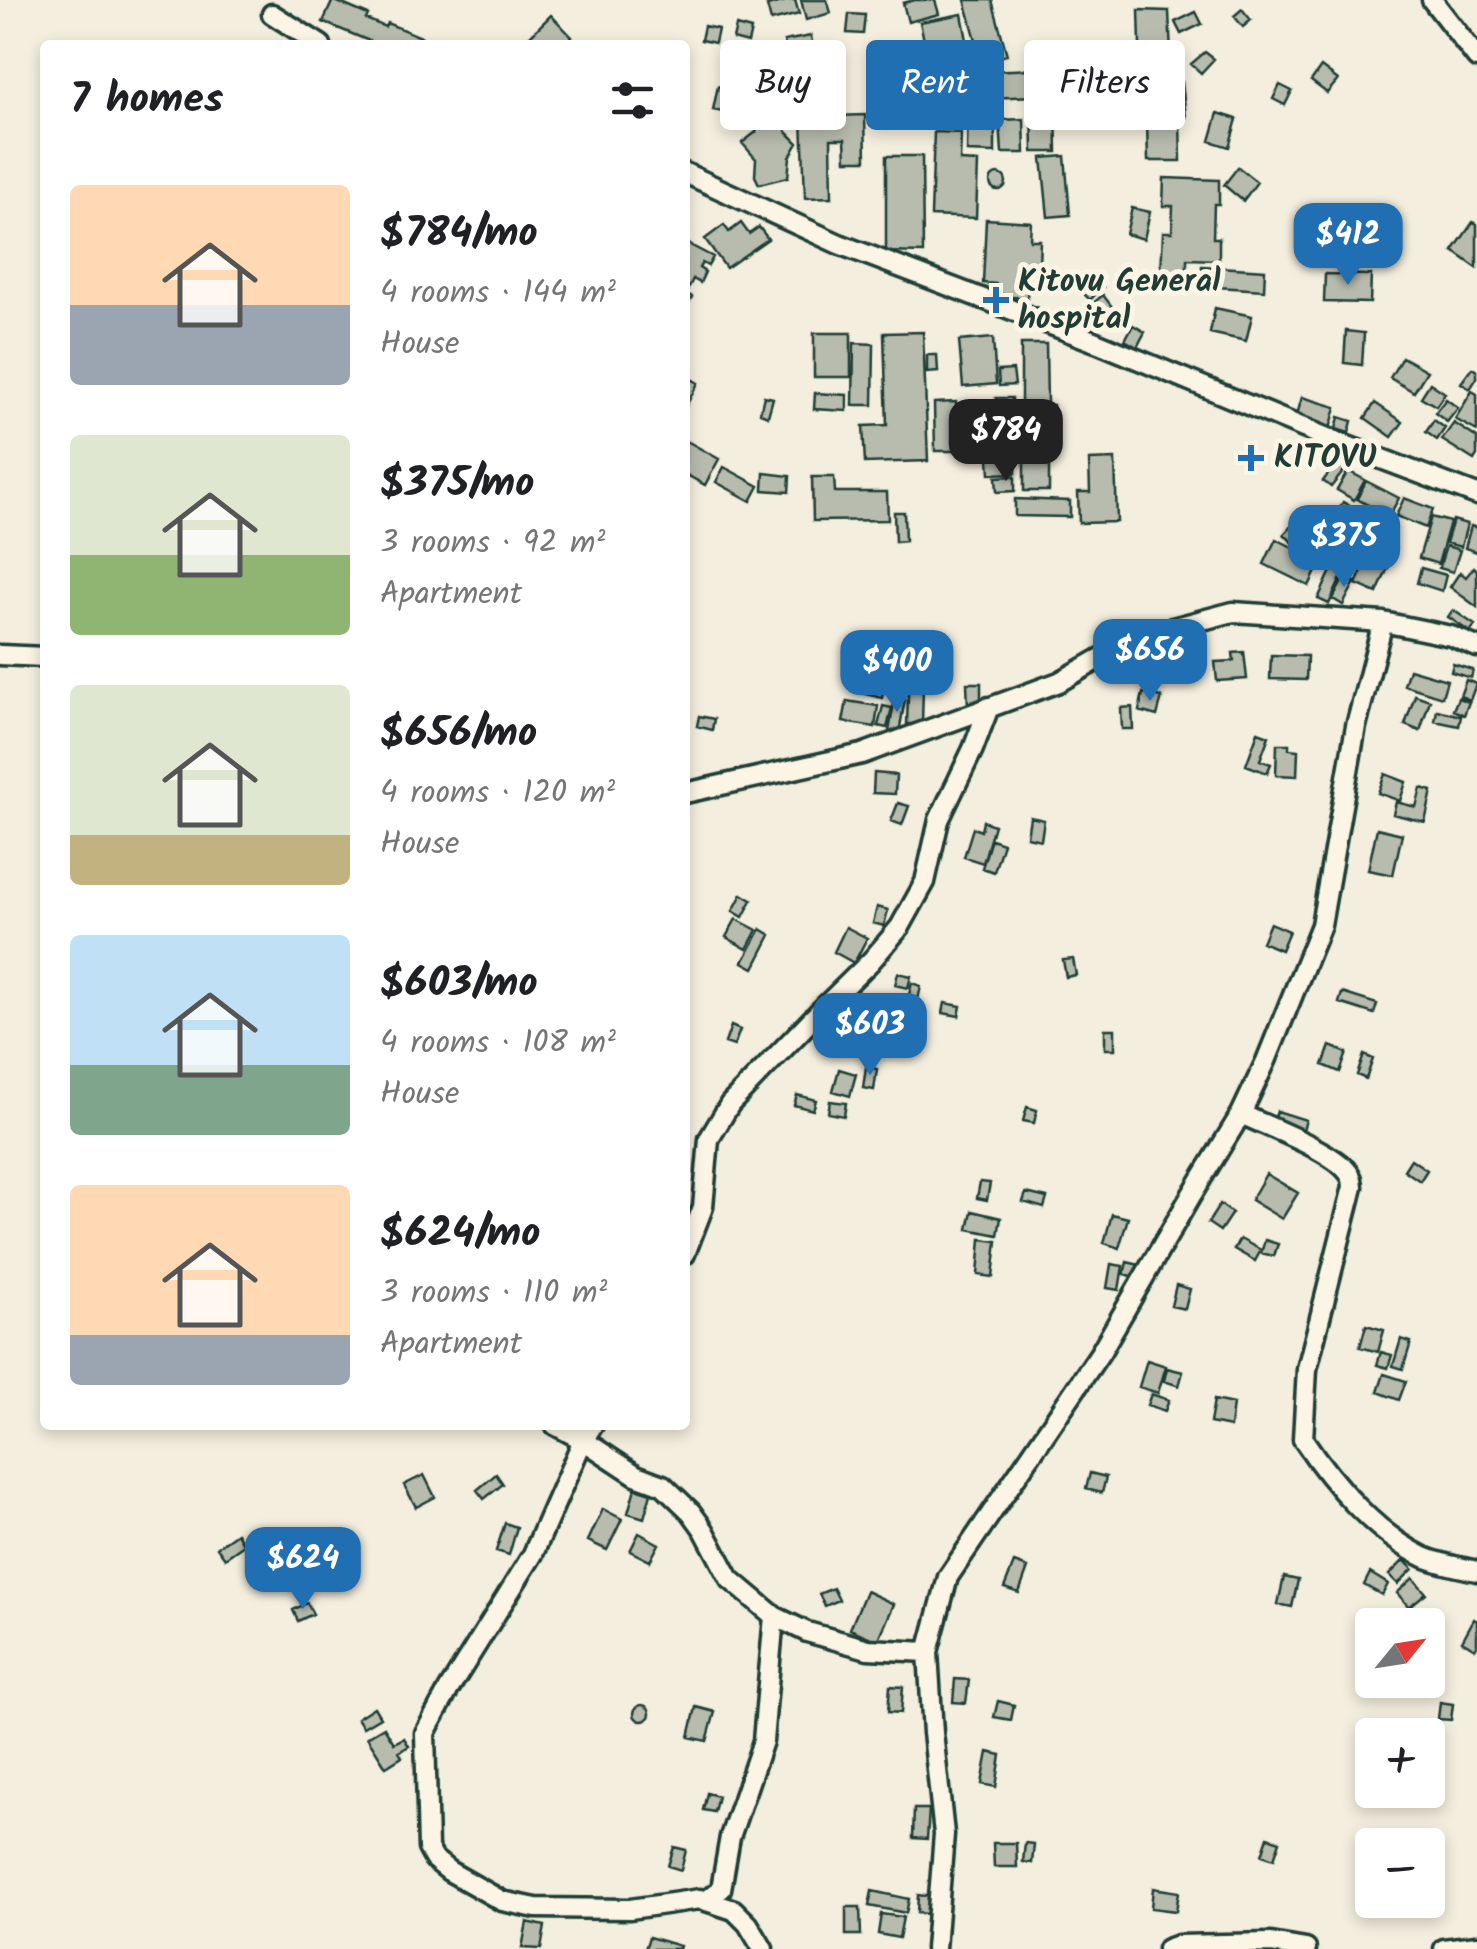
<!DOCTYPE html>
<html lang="en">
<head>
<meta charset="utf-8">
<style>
	:root { --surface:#fff; --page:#f2f2f2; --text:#202124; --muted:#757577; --accent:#1f6fb2 }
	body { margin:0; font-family:Kalam,sans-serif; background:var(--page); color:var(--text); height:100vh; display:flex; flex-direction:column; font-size:38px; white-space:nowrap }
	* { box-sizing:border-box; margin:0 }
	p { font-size:32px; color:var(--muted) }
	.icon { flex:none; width:55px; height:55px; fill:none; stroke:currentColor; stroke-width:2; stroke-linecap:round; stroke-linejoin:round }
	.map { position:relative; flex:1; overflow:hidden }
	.side { position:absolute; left:40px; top:40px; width:650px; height:1390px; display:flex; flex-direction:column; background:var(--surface); border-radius:10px; box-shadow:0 5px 15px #0003 }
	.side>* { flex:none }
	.hud { position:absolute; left:720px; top:40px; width:605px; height:90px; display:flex; gap:20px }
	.needle { width:65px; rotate:60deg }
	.controls { position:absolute; left:1355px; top:1608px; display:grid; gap:20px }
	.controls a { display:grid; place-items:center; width:90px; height:90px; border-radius:10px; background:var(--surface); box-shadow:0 5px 15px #0003; font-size:50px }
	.price { position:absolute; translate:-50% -85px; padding:0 22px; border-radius:20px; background:var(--accent); color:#fff; font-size:32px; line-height:65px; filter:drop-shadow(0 2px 5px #0008) }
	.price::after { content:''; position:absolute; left:50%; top:60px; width:30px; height:22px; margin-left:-15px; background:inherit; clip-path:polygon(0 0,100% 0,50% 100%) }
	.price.on { background:#222; color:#fff }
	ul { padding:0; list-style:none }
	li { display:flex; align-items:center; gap:30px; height:250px; padding:0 30px }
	li span { display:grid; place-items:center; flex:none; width:280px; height:200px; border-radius:10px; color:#555 }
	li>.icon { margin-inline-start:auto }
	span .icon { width:120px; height:120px; fill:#fffc; stroke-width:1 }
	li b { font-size:42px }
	h2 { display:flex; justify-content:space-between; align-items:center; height:120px; padding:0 30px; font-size:42px }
	.pill { padding:0 35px; border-radius:10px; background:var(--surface); box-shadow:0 5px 15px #0003; font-size:35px; line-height:90px }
	.pill.on { background:var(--accent); color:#fff }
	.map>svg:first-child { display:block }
	.building { fill:#b8bcae; stroke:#1f3d34; stroke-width:2.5 }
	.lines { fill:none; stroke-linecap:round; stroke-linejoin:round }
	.minor-casing { stroke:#1f3d34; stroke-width:25 }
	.minor { stroke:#fcf5e5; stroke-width:18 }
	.poi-dot { fill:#1f6fb2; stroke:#fcf5e5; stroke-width:4 }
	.labels { text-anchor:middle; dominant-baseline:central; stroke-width:10; stroke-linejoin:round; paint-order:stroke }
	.poi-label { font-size:32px; font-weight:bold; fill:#1f3d34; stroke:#fcf5e5; text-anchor:start }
</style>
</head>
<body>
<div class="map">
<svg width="1477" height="1949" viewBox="0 0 1477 1949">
	<rect width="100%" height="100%" fill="#f3eede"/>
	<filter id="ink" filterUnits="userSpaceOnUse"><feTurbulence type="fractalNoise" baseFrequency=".01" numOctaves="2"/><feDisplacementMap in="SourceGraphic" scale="20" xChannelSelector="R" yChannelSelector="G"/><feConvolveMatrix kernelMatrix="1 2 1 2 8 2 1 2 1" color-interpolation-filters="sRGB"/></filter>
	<g filter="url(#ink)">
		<!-- building -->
		<path class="building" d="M333,0L368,15L366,19L385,27L387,23L421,37L418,45H379L323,22Z
			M790,0H795L799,14L771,21L767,6Z
			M801,0H827L831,13L806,20Z
			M915,0H935L939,14L908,22L903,3Z
			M965,0H992L1007,55L982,62Z
			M1242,9L1251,20L1243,27L1234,16Z
			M1139,10L1169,11L1172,78L1141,79Z
			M1196,12L1202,24L1181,34L1175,22Z
			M849,14L865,15L863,34L847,33Z
			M962,14L969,51L948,55L946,42L925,45L920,22Z
			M551,15L572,37L564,45H529L525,41Z
			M704,26L718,29L715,43L701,40Z
			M736,26L751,30L748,43L733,39Z
			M811,36L817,71L790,76L784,41Z
			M1205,52L1214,59L1201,73L1191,64Z
			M1321,67L1338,80L1327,93L1311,81Z
			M1059,68V95L989,98L988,71Z
			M729,69L744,72L741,86L726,83Z
			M966,72L967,99L943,100V88L920,89L919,74Z
			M807,75L811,98L778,103L774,80Z
			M904,81L915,82L913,126H902Z
			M1182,82L1186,117L1149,120L1145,85Z
			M1280,85L1292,91L1285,105L1273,99Z
			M718,86L742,91L738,115L713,110Z
			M1032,100H1056L1057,152H1033Z
			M968,102L995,103V153L967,152Z
			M932,105L958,106L957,124L932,123Z
			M1218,113L1237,119L1229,147L1210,141Z
			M790,115L786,131L798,143L790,157L788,177L759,184L755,176L756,159L742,143L756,132L759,117Z
			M865,115L866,160H846L845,139H831L832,197L805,198L802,117Z
			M1024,119L1025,153H1002L1000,120Z
			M1147,121H1180L1181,161H1148Z
			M934,132L961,133L960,161L978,162L976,218L931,216Z
			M886,156H922L923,253L886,252Z
			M1065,156L1070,215L1048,217L1042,158Z
			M1238,167L1257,182L1243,201L1224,185Z
			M990 182a8 8 0 1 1 16 0a8 8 0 1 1-16 0Z
			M1164,178L1219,180V204H1214L1213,238H1219V260L1187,259V273L1161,272L1163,232H1172L1173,206H1163Z
			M1132,208L1150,212L1144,239L1126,234Z
			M986,219L1031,222L1030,240H1040L1039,265H1029L1027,298L995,296L996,284L983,283Z
			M1473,222L1477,224V268L1453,251Z
			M741,223L749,234L759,227L768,239L726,268L705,239L724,225L729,232Z
			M688,244L713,257L708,266L702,263L699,268L705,272L700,283L693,279L686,293L692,297L687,306L685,305V248Z
			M1202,266L1265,270L1264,290L1201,286Z
			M1325,274L1371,275L1370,303L1324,302Z
			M1093,278L1103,287L1090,300L1081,291Z
			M1103,295L1113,308L1097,322L1086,309Z
			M1215,308L1252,316L1246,341L1210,333Z
			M1133,325L1145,332L1137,347L1125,340Z
			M1346,331L1364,333L1362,365L1344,363Z
			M923,332L928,461L865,463L863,426L887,425L884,333Z
			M814,333H851V377H814Z
			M993,338L996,384L963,387L959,341Z
			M854,343L874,344L873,405H853Z
			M1021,344H1046L1047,405H1053V425H1049V491H1024V425H1008V435H992V425H984V404H996V398H1012V404H1021Z
			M927,355H937L938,372L927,373Z
			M1402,357L1427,371L1414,392L1390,378Z
			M1472,368L1477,371V378L1470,389L1461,383Z
			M1013,370L1015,385L999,386L998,371Z
			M685,375L698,383L685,408Z
			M1430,383L1445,393L1436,406L1421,397Z
			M1472,391L1477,394V431L1455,419Z
			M815,393L847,395V411L814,409Z
			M764,396L773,398L768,416L760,413Z
			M1302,397L1336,407L1330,429L1296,419Z
			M1446,399L1458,408L1447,422L1435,413Z
			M956,402L957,451H935L934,403Z
			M1375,403L1403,422L1392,437L1365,418Z
			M1339,417L1352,421L1349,433L1336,429Z
			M1434,420L1445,428L1437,440L1426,432Z
			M1454,423L1477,438V455L1474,460L1442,440Z
			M685,440L719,459L705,485L685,474Z
			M1016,457V473L990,474L989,458Z
			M1115,459L1117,522L1079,523L1078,492H1090L1089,460Z
			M1338,461L1347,467L1331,487L1323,481Z
			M724,467L759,486L751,501L716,482Z
			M1348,471L1365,480L1354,500L1337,490Z
			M764,473L790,476L789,492L763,490Z
			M1015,476V491L997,492L996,477Z
			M812,477H834L835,492H887L888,520L813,521Z
			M1366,481L1399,498L1389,516L1357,499Z
			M1404,498L1433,509L1426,528L1396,516Z
			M1015,499L1070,501V517L1015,516Z
			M1343,502L1354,508L1345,525L1334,519Z
			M1314,510L1337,530L1331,538L1307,518Z
			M894,512H904L905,541L895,542Z
			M1431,517L1450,522L1438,564L1419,558Z
			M1453,520L1467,524L1461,547L1446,543Z
			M1296,521L1307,531L1294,544L1284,534Z
			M1471,526L1477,528V552L1465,548Z
			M1276,539L1321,561L1309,586L1264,564Z
			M1446,546L1460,550L1453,572L1439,568Z
			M1330,550L1359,564L1355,575L1325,562Z
			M1367,559L1388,568L1377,593L1356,584Z
			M1474,567L1477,570V607L1450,587L1460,572L1466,577Z
			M1421,568L1446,575L1442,591L1417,583Z
			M1332,569L1343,574L1329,604L1318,599Z
			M1345,576L1355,582L1343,605L1333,599Z
			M1453,610L1475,625L1470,632L1448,617Z
			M919,645V662H865V646Z
			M1244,652L1247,679L1217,681L1215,662L1234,661L1233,653Z
			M1271,655L1307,656L1306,680L1270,679Z
			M1453,664L1473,670L1471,678L1451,672Z
			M1409,669L1447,680L1442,697L1404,685Z
			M1466,680L1476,684L1470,700L1460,696Z
			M853,683L884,689L882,698L852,691Z
			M967,683H981V706L968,707Z
			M894,686L923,687L922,724H907L908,695L893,694Z
			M1143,693L1162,697L1157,716L1139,711Z
			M1415,695L1430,700L1420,731L1405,725Z
			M895,697L905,699L899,733L889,732Z
			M1458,698L1469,702L1464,715L1453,710Z
			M847,701L878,706L875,727L843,722Z
			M883,706L892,708L887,728L878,726Z
			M1132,707L1133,729H1122L1121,708Z
			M1437,710L1461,716L1459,726L1435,721Z
			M699,716L714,719L712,730L697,726Z
			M1258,732L1269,736L1260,760L1271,764L1267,773L1246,765Z
			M1277,744H1289V749L1298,750L1297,776L1276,775Z
			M874,773L896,775L895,794L873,793Z
			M1385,774L1406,782L1400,801L1378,793Z
			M1421,788L1432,791L1425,822L1393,814L1396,802L1416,807Z
			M898,803L909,806L902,825L891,821Z
			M1030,817L1044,820L1041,840L1027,837Z
			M983,821L994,825L983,863L964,857L973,828L981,831Z
			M1377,828L1402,834L1393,875L1368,870Z
			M991,839L1003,843L994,872L982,868Z
			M742,894L752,900L743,917L733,911Z
			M877,907L888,910L884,926L873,923Z
			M736,919L757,930L747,949L726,937Z
			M1270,923L1289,931L1281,950L1262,942Z
			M846,927L867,938L854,963L834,952Z
			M761,929L771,935L754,968L743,962Z
			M1073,959L1076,975L1066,977L1063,960Z
			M898,973L911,976L908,988L895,985Z
			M912,983L921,986L916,1009L906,1006Z
			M1342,993L1377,1004L1374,1014L1339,1003Z
			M885,997L901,999L899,1015L883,1012Z
			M945,1003L961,1006L959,1016L943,1013Z
			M731,1026L740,1030L734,1046L725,1043Z
			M1105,1029H1115V1049H1105Z
			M1330,1046L1347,1053L1340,1072L1323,1065Z
			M1364,1055L1373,1059L1366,1079L1357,1075Z
			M866,1067L877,1069L874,1090L863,1088Z
			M839,1069L856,1074L850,1096L833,1091Z
			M797,1095L816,1100L813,1110L794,1105Z
			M830,1101L846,1103L844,1116L828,1113Z
			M1027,1107L1037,1110L1034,1123L1023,1121Z
			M1277,1111L1306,1120L1302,1133L1273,1123Z
			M1411,1159L1427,1170L1420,1181L1404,1170Z
			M1266,1174L1298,1193L1282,1219L1251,1200Z
			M980,1182L990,1183L987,1200L977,1198Z
			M1026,1193L1047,1198L1044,1208L1023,1202Z
			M1220,1204L1232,1213L1220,1231L1208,1223Z
			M972,1211L1001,1218L998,1235L968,1229Z
			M1112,1214L1128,1218L1119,1248L1104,1243Z
			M981,1239L997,1241L993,1277L978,1275Z
			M1240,1239L1261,1250L1255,1261L1234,1249Z
			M1265,1240L1278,1244L1274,1256L1261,1253Z
			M1127,1262L1148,1267L1145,1280L1124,1274Z
			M1111,1264L1123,1266L1119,1290L1107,1288Z
			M1176,1285L1190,1289L1185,1309L1171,1306Z
			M1366,1325L1384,1330L1378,1352L1360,1347Z
			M1401,1339L1411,1342L1403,1369L1393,1366Z
			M1381,1352L1392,1355L1388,1368L1377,1365Z
			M1147,1360L1166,1366L1158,1393L1139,1387Z
			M1167,1368L1183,1372L1179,1386L1164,1381Z
			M1384,1374L1406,1381L1399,1400L1378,1392Z
			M1151,1394L1169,1400L1165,1411L1147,1405Z
			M1214,1400L1233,1404L1230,1427L1210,1423Z
			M1090,1473L1106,1477L1102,1493L1086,1489Z
			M496,1474L503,1484L484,1499L477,1490Z
			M424,1475L435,1497L416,1507L404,1485Z
			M635,1488L651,1493L644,1518L628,1513Z
			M603,1509L622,1519L607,1550L588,1541Z
			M505,1523L517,1527L509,1555L496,1551Z
			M237,1533L244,1545L225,1558L217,1547Z
			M639,1533L659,1544L650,1561L630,1551Z
			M1404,1560L1413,1569L1398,1584L1389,1575Z
			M1014,1563L1028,1568L1019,1593L1004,1588Z
			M1370,1573L1388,1584L1382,1595L1364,1585Z
			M1284,1577L1298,1580L1292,1607L1278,1604Z
			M1413,1578L1426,1593L1409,1607L1397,1593Z
			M833,1588L839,1600L825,1606L819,1594Z
			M866,1591L894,1604L878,1641L850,1629Z
			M307,1603L313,1614L298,1621L293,1610Z
			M1474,1619L1477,1621V1645L1475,1649L1462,1641Z
			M955,1679L969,1680L966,1703L953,1702Z
			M890,1686L903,1687L901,1713L888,1712Z
			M998,1701L1014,1705L1011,1720L994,1717Z
			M1440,1702L1453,1704L1451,1720L1438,1719Z
			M634 1713a8 8 0 1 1 16 0a8 8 0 1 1-16 0Z
			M374,1707L380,1717L363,1727L357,1718Z
			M696,1707L715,1712L707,1741L689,1737Z
			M384,1727L394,1743L404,1738L409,1746L399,1752L402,1757L386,1767L367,1737Z
			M988,1752L1001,1755L996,1787L982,1784Z
			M707,1793L718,1796L714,1812L703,1810Z
			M914,1809H929L927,1839L913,1838Z
			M1268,1837L1280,1841L1274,1859L1262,1855Z
			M993,1843H1016L1017,1867H994Z
			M1025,1843L1034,1844L1032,1863L1023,1862Z
			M674,1847L686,1850L681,1870L668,1866Z
			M1153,1888L1179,1892L1176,1911L1151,1908Z
			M872,1891L909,1899L906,1913L869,1906Z
			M918,1895L939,1898L938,1915L917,1913Z
			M846,1907H860L861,1935H846Z
			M881,1914L903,1917L899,1938L878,1934Z
			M527,1922L545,1926L541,1949L522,1948Z
			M649,1937L680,1946L679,1949H645Z"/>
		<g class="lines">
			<!-- minor casing -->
			<g class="minor-casing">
				<path id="minor" d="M1432,0L1477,58
					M272,14L321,45
					M685,173L839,244L1096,342L1342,444L1477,495
					M0,655L45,657
					M685,793L862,754L1059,682L1138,637L1233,612L1383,622L1451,636L1477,647
					M1241,1114C1268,1127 1331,1150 1348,1172C1353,1179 1352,1179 1353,1187L1307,1369L1303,1439C1332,1483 1376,1534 1424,1557C1440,1564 1460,1567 1477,1571
					M685,1254L703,1207L709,1139L730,1104L817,1014L871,961L900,927L925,882L939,820L973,749L989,707
					M555,1425L583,1440L636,1475L663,1485L691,1512L704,1530L730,1579L774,1616L807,1632L868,1649L928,1652
					M593,1425L583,1440L533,1554L449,1689L425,1733L428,1848L434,1859L449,1871L502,1901L536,1908L630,1909L700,1899L734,1910L748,1924L763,1949
					M706,1901L721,1889L730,1837L763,1741L774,1616
					M935,1949L944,1834L933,1733L928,1652L948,1577L1100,1353L1192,1194L1241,1114L1266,1061L1321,925L1356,726L1383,622
					M1167,1949L1178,1945L1271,1943L1306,1949
					M1444,1949L1477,1945"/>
			</g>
			<!-- minor -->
			<use href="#minor" class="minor"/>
		</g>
	</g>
	<!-- markers -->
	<g class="poi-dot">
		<path d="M991 285h10v10h10v10h-10v10h-10v-10h-10v-10h10z"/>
		<path d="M1246 443h10v10h10v10h-10v10h-10v-10h-10v-10h10z"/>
	</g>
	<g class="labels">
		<!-- poi labels -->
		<g class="poi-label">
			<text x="1018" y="282">Kitovu General<tspan x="1018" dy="37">hospital</tspan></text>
			<text x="1274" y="458">KITOVU</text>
		</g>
	</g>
</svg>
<div class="controls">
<a><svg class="needle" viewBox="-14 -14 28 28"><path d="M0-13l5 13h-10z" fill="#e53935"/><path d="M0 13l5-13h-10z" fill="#757577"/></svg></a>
<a>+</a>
<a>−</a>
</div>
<b class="price" style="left:1348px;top:288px">$412</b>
<b class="price on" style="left:1006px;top:484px">$784</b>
<b class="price" style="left:1344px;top:590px">$375</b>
<b class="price" style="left:1150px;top:704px">$656</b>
<b class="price" style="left:897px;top:715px">$400</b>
<b class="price" style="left:870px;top:1078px">$603</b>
<b class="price" style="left:303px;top:1612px">$624</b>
<div class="hud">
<a class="pill">Buy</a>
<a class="pill on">Rent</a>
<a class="pill">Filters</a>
</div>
<section class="side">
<h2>7 homes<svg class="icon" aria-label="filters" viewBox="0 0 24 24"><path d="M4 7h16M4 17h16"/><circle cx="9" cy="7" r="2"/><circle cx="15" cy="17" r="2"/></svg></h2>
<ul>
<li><span style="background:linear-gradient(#ffd9b3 60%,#9aa5b1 0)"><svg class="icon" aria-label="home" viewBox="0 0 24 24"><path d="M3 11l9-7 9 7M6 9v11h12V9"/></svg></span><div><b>$784/mo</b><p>4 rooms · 144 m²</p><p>House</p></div></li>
<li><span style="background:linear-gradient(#dfe7d0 60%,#8fb573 0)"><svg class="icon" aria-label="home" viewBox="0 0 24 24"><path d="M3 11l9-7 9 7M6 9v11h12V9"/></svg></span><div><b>$375/mo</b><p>3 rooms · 92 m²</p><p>Apartment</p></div></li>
<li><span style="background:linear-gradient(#dfe7d0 75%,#c2b280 0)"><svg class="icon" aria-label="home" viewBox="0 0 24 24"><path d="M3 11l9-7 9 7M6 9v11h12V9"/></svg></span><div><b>$656/mo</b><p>4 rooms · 120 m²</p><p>House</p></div></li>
<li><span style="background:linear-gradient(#bfe0f5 65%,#7fa58c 0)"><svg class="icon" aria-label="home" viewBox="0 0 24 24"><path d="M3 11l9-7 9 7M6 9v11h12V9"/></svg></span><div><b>$603/mo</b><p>4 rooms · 108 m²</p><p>House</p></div></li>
<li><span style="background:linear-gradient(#ffd9b3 75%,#9aa5b1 0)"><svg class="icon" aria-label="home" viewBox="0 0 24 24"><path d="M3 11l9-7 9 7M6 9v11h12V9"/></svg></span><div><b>$624/mo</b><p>3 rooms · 110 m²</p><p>Apartment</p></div></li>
</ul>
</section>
</div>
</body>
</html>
